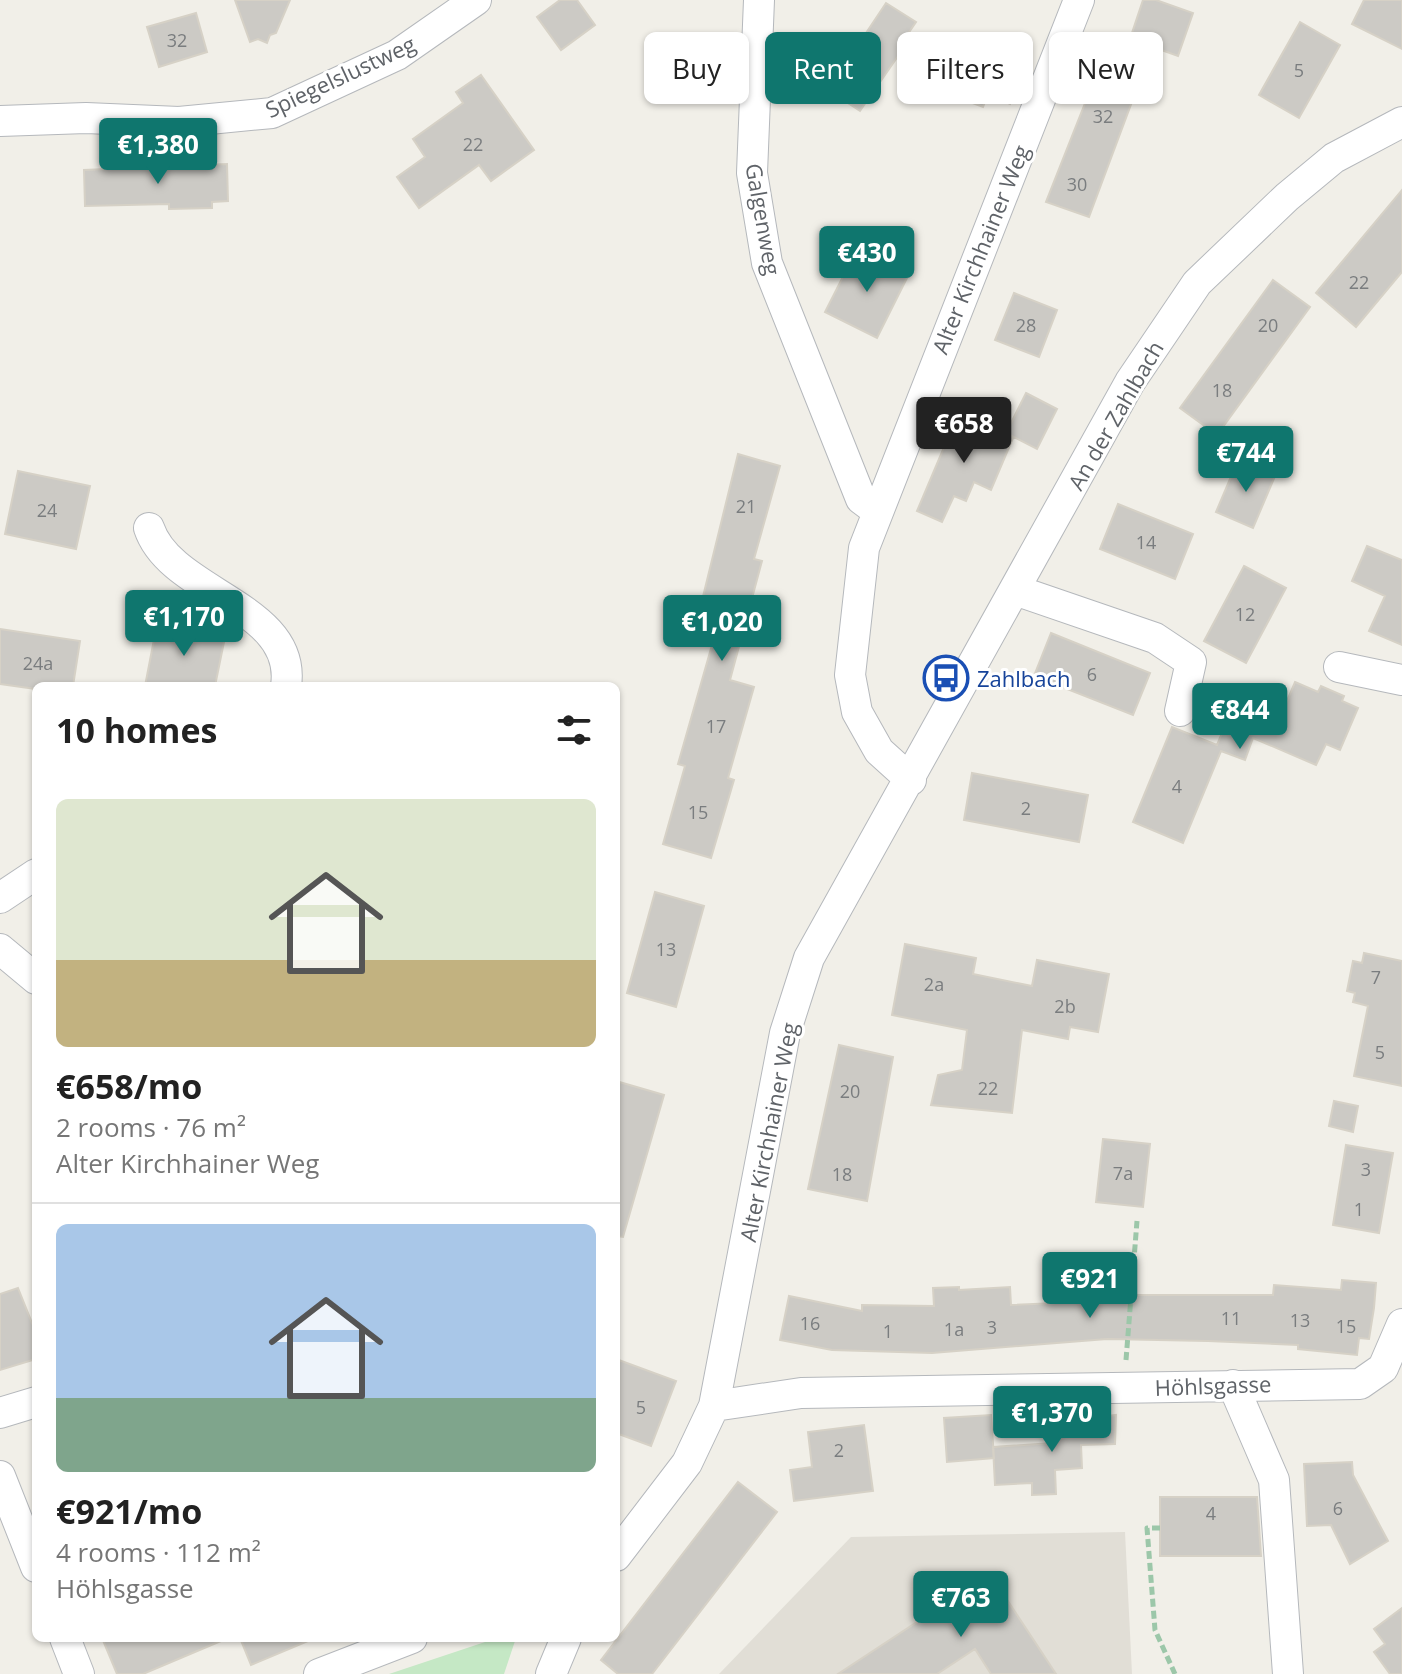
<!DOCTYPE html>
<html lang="en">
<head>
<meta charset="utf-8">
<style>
	:root { --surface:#fff; --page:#f6f6f6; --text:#222; --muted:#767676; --line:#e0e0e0; --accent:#0f766e }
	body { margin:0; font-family:"Open Sans",sans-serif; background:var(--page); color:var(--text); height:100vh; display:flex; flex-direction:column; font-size:30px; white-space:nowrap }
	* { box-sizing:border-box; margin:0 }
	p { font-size:26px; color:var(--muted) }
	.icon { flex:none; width:44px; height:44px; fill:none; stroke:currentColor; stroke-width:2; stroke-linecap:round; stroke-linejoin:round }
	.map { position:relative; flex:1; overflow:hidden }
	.panel { position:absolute; left:32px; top:682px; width:588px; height:960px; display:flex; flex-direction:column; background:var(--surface); border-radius:12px; box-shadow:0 2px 6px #0004 }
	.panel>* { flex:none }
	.guide { position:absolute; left:644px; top:32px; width:638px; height:72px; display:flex; gap:16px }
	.price { position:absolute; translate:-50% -68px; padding:0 18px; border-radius:8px; background:var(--accent); color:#fff; font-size:26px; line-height:52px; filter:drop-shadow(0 2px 4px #0008) }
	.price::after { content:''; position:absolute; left:50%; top:48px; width:24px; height:18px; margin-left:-12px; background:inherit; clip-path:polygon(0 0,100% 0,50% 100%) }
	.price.selected { background:#222; color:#fff }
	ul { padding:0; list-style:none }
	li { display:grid; align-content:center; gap:16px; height:424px; padding:0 24px }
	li+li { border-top:2px solid var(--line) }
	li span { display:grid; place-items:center; height:248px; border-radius:12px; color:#555 }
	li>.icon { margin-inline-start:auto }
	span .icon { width:144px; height:144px; fill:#fffc; stroke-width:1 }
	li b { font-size:34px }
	h2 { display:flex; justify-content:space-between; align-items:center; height:96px; padding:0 24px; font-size:34px }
	.pill { padding:0 28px; border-radius:12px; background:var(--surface); box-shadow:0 2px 6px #0004; font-size:28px; line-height:72px }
	.pill.selected { background:var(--accent); color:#fff }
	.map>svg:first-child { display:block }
	.education { fill:#e1ded6 }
	.green { fill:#c5e8c5 }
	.building { fill:#cccac5; stroke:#d6d1c6; stroke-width:2 }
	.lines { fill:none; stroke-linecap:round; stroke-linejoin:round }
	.minor-casing { stroke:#b5b8bc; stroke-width:32 }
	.path { stroke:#9cc7a9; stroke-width:5; stroke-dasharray:8 4; stroke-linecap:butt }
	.minor { stroke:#fff; stroke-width:30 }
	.labels { text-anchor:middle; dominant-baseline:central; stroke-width:6; stroke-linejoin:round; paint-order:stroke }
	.number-label { font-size:18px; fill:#7a7d7f }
	.street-label { font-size:22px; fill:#5f6368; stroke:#fff }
	.transit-label { font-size:22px; fill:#164399; stroke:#fff; text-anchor:start }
</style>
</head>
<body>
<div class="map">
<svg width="1402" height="1674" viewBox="0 0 1402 1674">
	<rect width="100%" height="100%" fill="#f1efe8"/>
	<!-- education -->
	<path class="education" d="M1125,1532L1132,1674H719L851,1537Z"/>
	<!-- green -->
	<path class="green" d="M497,1638H516L504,1674H389Z"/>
	<!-- building -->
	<path class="building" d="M235,0H290L276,33L270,35L267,43L258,39L250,42Z
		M560,0H577L595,25L561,50L537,17Z
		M1143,0H1156L1193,13L1178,56L1130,39Z
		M1364,0H1402V49L1352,24Z
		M886,3L916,22L899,47L903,49L860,111L828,90Z
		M196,13L207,52L159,67L147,27Z
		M1300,22L1340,45L1299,118L1259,95Z
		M984,37L1030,56L1010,104L988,94L983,107L959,98Z
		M481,75L534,150L491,181L479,165L419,208L397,177L425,157L413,139L463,103L456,92Z
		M1093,83L1133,99L1089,217L1046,202Z
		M227,164L228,201L212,202V208L169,209V204L85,206L84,170Z
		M1402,190V272L1356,327L1316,293Z
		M857,249L908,276L877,338L825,312Z
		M1273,280L1310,307L1217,435L1180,408Z
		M1014,293L1057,310L1039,357L995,340Z
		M1026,393L1057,409L1037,449L1006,433Z
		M958,414L1013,438L991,490L974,482L966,501L954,496L942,522L917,511Z
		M738,454L780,466L754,559L762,561L730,680L754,687L728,778L734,780L711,858L663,844L685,766L678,764L716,631L696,625Z
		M1238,460L1275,476L1253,528L1216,512Z
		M18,471L90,486L76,549L5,534Z
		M1118,504L1193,534L1175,579L1100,549Z
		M1367,546L1402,560V645L1369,631L1385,596L1352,581Z
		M1244,566L1286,588L1246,663L1204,641Z
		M157,624L225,637L215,686H145Z
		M0,629L80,641L73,686H36V689L0,684Z
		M1051,633L1150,673L1133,715L1034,676Z
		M1295,682L1318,692L1321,686L1344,696L1342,701L1358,708L1340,750L1326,744L1316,765L1253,738L1245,760L1221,751L1183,843L1133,822L1172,727L1217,745L1240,690L1284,708Z
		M972,773L1088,795L1079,842L964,820Z
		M655,892L704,906L676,1007L627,993Z
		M905,944L976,958L973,974L1032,986L1037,960L1109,974L1098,1032L1070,1027L1068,1039L1022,1030L1012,1113L931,1105L938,1075L962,1070L967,1030L892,1015Z
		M1364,953L1402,961V1086L1354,1076L1368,1006L1353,1002L1355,993L1347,991L1353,961L1362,963Z
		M839,1045L893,1057L867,1201L808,1189Z
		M616,1081L664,1095L623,1237L616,1236Z
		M1334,1101L1358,1106L1353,1132L1329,1126Z
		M1103,1139L1150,1144L1143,1207L1096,1202Z
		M1346,1145L1393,1153L1379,1233L1333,1225Z
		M1081,1274H1114L1112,1295H1273L1274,1285L1341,1290L1342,1280L1376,1283L1374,1308L1369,1339L1359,1338L1357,1355L1298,1349V1345L1208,1341L1107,1339L932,1353L832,1350L780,1340L789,1296L862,1311V1305L934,1306L933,1288L959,1287V1290L1010,1287L1011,1305L1079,1302Z
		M18,1288L36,1333V1359L0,1370V1294Z
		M616,1359L676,1381L651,1446L616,1433Z
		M991,1415L994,1458L947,1462L944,1418Z
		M1116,1415L1115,1444L1081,1445L1082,1468L1055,1470L1056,1494L1032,1495V1483L995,1485L993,1447L1053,1443L1052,1423Z
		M864,1425L873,1491L794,1501L790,1470L812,1467L808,1432Z
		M1352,1462L1353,1475L1388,1541L1350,1564L1331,1525L1307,1526L1304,1464Z
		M738,1482L777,1512L652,1674H618L601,1660Z
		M1160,1497H1257L1261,1556H1160Z
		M990,1574L1056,1674H991L975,1649L937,1674H838Z
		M1402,1608V1674H1390L1374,1652L1385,1644L1374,1629Z
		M102,1638H228L143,1674H117Z
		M240,1638H315L251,1665Z"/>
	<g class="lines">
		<!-- minor casing -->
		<g class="minor-casing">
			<path id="minor" d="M759,0L752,173L767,263L861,499L877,511
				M0,121L86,118L179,122L272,113L397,55L476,0
				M149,528C171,594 298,606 286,686
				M1015,590L1155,638L1191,662L1180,711
				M1339,667L1402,680
				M911,780L879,751L857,712L850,675L864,548L1079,0
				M0,898L36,874
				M0,949L36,979
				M1233,1385L1274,1480L1288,1674
				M714,1406L801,1393L1360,1384L1383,1368L1402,1324
				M0,1413L36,1402
				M0,1476L36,1567
				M616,1556L687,1463L714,1406L785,1033L809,958L1130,382L1197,283L1287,197L1334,158L1402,122
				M65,1638L79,1674
				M319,1674L412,1638
				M551,1674L566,1638"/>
		</g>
		<!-- path -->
		<path class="path" d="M1126,1360L1137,1221
			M1160,1528H1147L1155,1630L1175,1674"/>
		<!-- minor -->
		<use href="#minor" class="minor"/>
	</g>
	<!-- icons -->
	<defs>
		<g id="bus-ring" transform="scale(2.3)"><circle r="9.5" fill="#fff" stroke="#1a4fb4" stroke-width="1.5"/><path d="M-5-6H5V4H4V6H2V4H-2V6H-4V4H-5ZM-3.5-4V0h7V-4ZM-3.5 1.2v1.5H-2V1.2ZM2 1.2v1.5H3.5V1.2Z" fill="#1a4fb4"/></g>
	</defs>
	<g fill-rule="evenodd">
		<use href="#bus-ring" x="946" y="678"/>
	</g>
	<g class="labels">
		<!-- number labels -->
		<g class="number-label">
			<text x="177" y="40">32</text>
			<text x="1299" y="70">5</text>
			<text x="1103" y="116">32</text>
			<text x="473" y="144">22</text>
			<text x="1077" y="184">30</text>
			<text x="1359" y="282">22</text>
			<text x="1026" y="325">28</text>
			<text x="1268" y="325">20</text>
			<text x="1222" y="390">18</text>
			<text x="746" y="506">21</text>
			<text x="47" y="510">24</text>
			<text x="1146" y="542">14</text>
			<text x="1245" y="614">12</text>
			<text x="38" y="663">24a</text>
			<text x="1092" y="674">6</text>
			<text x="716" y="726">17</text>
			<text x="1177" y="786">4</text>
			<text x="1026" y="808">2</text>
			<text x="698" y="812">15</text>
			<text x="666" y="949">13</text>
			<text x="1376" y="977">7</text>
			<text x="934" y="984">2a</text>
			<text x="1065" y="1006">2b</text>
			<text x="1380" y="1052">5</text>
			<text x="988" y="1088">22</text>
			<text x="850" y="1091">20</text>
			<text x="1366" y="1169">3</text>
			<text x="1123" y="1173">7a</text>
			<text x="842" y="1174">18</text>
			<text x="1359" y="1209">1</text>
			<text x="1231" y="1318">11</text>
			<text x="1300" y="1320">13</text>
			<text x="810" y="1323">16</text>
			<text x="1346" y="1326">15</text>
			<text x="992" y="1327">3</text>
			<text x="954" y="1329">1a</text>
			<text x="888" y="1331">1</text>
			<text x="641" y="1407">5</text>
			<text x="839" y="1450">2</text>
			<text x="1338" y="1508">6</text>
			<text x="1211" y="1513">4</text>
		</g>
		<!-- street labels -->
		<g class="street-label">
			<text transform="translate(340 76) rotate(-25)">Spiegelslustweg</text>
			<text transform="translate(764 219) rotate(80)">Galgenweg</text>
			<text transform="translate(980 249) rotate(-68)">Alter Kirchhainer Weg</text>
			<text transform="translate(1115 415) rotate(-60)">An der Zahlbach</text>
			<text transform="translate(768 1132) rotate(-79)">Alter Kirchhainer Weg</text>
			<text transform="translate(1213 1385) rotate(-2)">Höhlsgasse</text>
		</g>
		<!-- transit labels -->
		<g class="transit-label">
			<text x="977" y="678">Zahlbach</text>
		</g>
	</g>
</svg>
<b class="price" style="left:158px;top:186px">€1,380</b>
<b class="price" style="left:867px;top:294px">€430</b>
<b class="price selected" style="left:964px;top:465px">€658</b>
<b class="price" style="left:1246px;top:494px">€744</b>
<b class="price" style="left:184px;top:658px">€1,170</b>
<b class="price" style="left:722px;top:663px">€1,020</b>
<b class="price" style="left:1240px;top:751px">€844</b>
<b class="price" style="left:1090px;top:1320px">€921</b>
<b class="price" style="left:1052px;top:1454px">€1,370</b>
<b class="price" style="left:961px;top:1639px">€763</b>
<div class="guide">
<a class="pill">Buy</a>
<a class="pill selected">Rent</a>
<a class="pill">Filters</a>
<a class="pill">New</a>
</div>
<section class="panel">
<h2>10 homes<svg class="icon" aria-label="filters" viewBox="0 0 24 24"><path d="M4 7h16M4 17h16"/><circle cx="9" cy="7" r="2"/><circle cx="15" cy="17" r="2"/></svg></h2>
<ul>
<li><span style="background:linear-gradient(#dfe7d0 65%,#c2b280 0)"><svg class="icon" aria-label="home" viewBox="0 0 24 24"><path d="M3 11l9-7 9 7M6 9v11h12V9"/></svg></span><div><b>€658/mo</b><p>2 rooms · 76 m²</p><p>Alter Kirchhainer Weg</p></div></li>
<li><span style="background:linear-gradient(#a9c7e8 70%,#7fa58c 0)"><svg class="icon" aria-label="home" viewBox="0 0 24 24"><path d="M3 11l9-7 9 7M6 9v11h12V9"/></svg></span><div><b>€921/mo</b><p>4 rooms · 112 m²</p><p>Höhlsgasse</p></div></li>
</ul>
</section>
</div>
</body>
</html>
